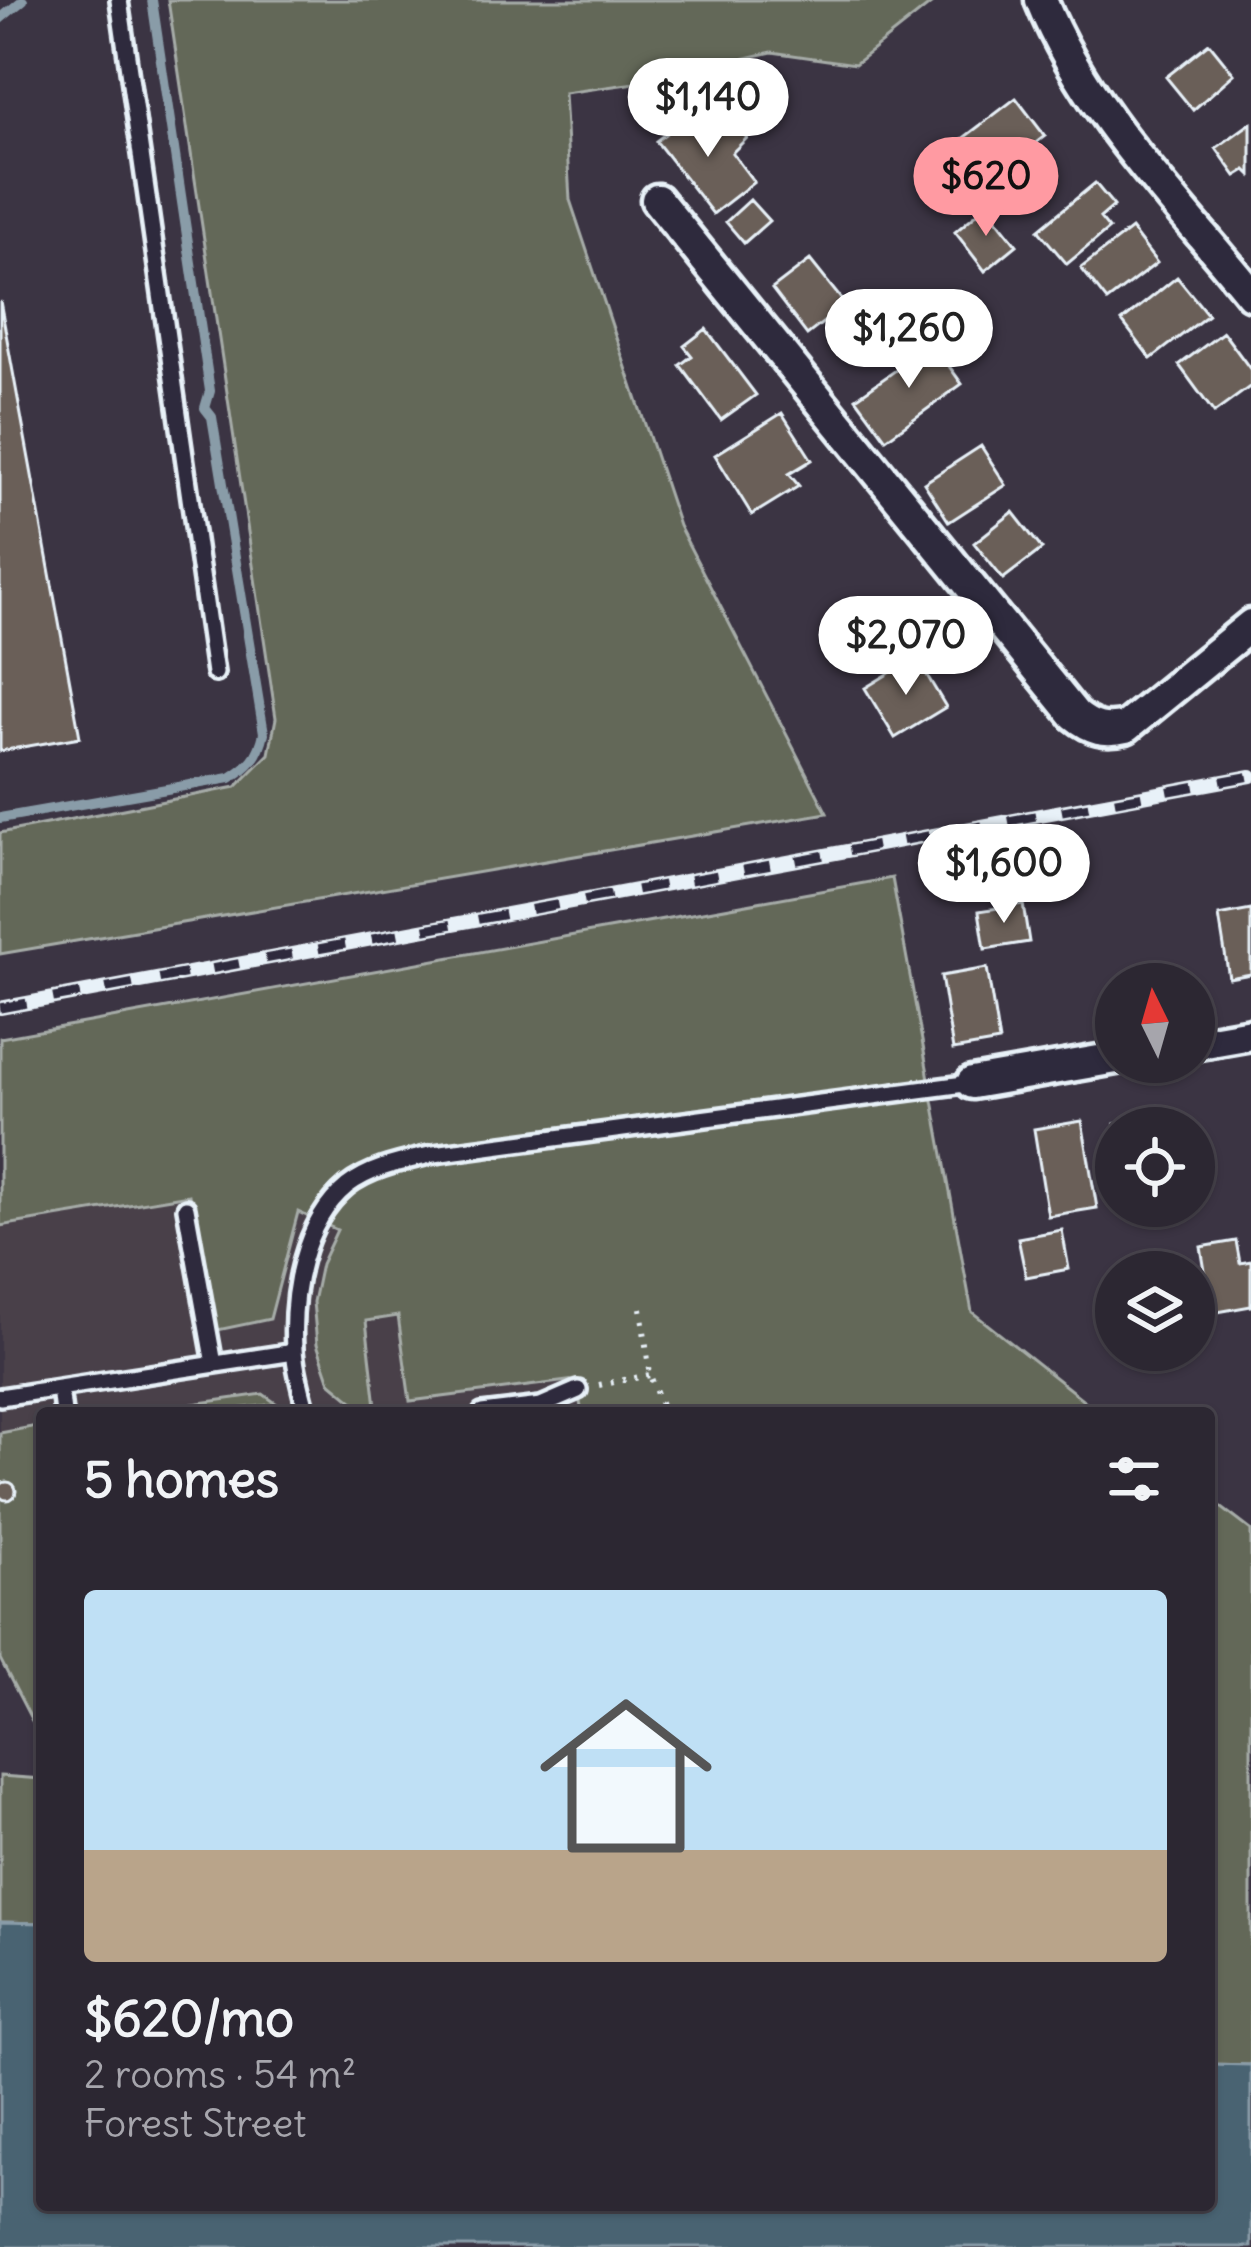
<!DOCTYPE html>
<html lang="en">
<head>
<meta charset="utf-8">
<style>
	:root { --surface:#2c2732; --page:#38333e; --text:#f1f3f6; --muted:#a6a5ac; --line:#48444d; --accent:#ff9aa2 }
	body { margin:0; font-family:Delius,sans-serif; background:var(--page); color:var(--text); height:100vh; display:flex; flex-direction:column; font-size:45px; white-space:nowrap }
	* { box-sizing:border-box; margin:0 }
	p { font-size:39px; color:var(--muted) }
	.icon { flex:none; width:66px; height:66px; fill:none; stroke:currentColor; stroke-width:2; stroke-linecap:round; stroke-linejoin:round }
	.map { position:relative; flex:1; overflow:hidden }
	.side { position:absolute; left:36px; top:1407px; width:1179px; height:804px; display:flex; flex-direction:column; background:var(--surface); border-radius:12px; box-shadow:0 3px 9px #0004,0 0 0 3px var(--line) }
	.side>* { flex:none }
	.needle { width:78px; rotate:355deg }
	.controls { position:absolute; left:1095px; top:963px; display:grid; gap:24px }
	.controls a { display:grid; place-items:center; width:120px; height:120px; border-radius:50%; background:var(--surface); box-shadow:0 3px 9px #0004,0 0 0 3px var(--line); font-size:60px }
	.price { position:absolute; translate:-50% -102px; padding:0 27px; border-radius:42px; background:#fff; color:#222; font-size:39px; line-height:78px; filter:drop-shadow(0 3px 6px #0008) }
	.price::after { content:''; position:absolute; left:50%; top:72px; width:36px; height:27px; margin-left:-18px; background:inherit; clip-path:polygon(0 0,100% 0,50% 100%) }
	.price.selected { background:var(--accent); color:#111 }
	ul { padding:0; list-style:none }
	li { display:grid; align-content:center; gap:24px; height:636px; padding:0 48px }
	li+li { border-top:3px solid var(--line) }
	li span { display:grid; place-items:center; height:372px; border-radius:12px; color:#555 }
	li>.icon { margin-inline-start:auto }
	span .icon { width:216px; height:216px; fill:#fffc; stroke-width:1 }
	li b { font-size:51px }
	h2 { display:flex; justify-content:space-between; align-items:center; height:144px; padding:0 48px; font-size:51px }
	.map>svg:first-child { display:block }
	.built { fill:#49414a }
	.green { fill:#646759; stroke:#a6aca8; stroke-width:3 }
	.water { fill:#4a6372; stroke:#899ca8; stroke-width:3 }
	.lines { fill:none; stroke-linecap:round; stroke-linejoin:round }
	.stream { stroke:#899ca8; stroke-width:10 }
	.building { fill:#6a5e59; stroke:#e8f1f8; stroke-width:3 }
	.lane-casing { stroke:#e8f1f8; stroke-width:24 }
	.street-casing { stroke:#e8f1f8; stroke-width:39 }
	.path { stroke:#e8f1f8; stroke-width:6; stroke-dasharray:3 9; stroke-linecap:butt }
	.lane { stroke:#2f2a3d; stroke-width:15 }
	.street { stroke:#2f2a3d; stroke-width:30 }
	.rail-casing { stroke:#e8f1f8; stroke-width:14 }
	.rail { stroke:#2f2a3d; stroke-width:9; stroke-dasharray:27; stroke-linecap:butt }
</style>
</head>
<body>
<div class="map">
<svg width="1251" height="2247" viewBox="0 0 1251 2247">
	<rect width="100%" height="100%" fill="#3b3443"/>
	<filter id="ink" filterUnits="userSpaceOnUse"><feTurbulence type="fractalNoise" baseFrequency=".00833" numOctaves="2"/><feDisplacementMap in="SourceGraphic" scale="24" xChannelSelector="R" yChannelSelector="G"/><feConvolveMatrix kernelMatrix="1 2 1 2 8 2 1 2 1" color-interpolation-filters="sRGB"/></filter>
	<g filter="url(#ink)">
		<!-- built -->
		<path class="built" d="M173,1153L338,1231L576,1380L582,1413H42V1740L0,1659V1182Z"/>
		<!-- green -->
		<path class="green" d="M168,0H936L855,64L772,52L642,82L564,93L570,200L679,526L827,813L0,954V833L236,787L269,754L276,718Z
			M892,878L972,1312L1100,1413H582L576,1380L410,1401L398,1316L366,1321L376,1406L361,1408L330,1382L317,1344L313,1302L321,1264L337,1230L298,1212L270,1319L213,1331L189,1195L0,1226V1038Z
			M263,1394L277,1404L201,1413H129Z
			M42,1425V1740L0,1659V1433Z
			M1209,1498L1251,1530V2065L1209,2064Z
			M0,1776L42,1779V1923L0,1922Z"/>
		<!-- water -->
		<path class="water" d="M0,1922L42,1923V2205H1209V2064L1251,2065V2247H0Z"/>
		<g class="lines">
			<!-- stream -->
			<path class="stream" d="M0,19L23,0
				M0,818L230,778C250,766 259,756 264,733L212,417L205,408L210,391L152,0"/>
		</g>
		<!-- building -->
		<path class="building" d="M1209,43L1234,74L1193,110L1166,77Z
			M1016,98L1045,136L978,187L949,149Z
			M696,110L715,135L733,121L747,138L732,153L754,182L713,214L656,141Z
			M1251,123V175L1246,170L1236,176L1216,148Z
			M1095,183L1114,206L1100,218L1109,229L1067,264L1038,230Z
			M750,200L769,221L744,243L726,222Z
			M986,206L1017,245L985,271L955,232Z
			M1131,229L1157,263L1107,301L1081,268Z
			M810,260L846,305L807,335L772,289Z
			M1177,277L1208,315L1151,359L1122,321Z
			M0,301L80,737L0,751Z
			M706,329L756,395L721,420L680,365L692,356L684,346Z
			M1223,332L1251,370V386L1214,413L1179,365Z
			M933,344L962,384L886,439L856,398Z
			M782,413L812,460L789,474L799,486L752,515L715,455Z
			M981,446L1006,485L949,522L924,483Z
			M1013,512L1042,549L1003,579L974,543Z
			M916,657L946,707L895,738L865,688Z
			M1023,904L1029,942L985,949L979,911Z
			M1251,910V974L1229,978L1219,916Z
			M987,968L999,1042L953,1050L941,976Z
			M1171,1114L1173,1128H1116L1115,1124Z
			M1082,1121L1097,1208L1048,1216L1034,1129Z
			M1129,1206H1165L1167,1213L1132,1219Z
			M1062,1230L1069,1269L1026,1277L1018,1238Z
			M1236,1241L1240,1263L1251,1261V1306L1212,1313L1201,1247Z
			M1197,1277L1203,1317L1194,1319V1278Z
			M-2 1491a9 9 0 1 1 18 0a9 9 0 1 1-18 0Z"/>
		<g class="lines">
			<!-- lane casing -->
			<g class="lane-casing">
				<path id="lane" d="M119,0L215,673
					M186,1208L214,1364
					M60,1388L63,1413
					M0,1397L294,1352
					M307,1413C302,1392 295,1370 294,1349C291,1294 302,1223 347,1186C371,1167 405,1161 434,1154L972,1083
					M482,1413L541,1406L578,1390"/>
			</g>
			<!-- street casing -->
			<g class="street-casing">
				<path id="street" d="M1041,0C1086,112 1176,201 1251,294
					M657,200L1075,715C1092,729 1105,732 1126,727L1251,625
					M1194,1044L1251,1034
					M972,1083L1116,1058"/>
			</g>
			<!-- path -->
			<path class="path" d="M641,1308L650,1375L664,1413
				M599,1385L650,1375
				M242,1413L280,1408"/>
			<!-- lane -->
			<use href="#lane" class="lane"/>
			<!-- street -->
			<use href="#street" class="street"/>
			<!-- rail casing -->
			<g class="rail-casing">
				<path id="rail" d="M0,1008L1251,776"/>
			</g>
			<!-- rail -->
			<use href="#rail" class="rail"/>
		</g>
	</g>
</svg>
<div class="controls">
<a><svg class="needle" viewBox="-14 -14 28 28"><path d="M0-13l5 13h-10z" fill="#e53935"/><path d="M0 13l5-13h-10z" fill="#a6a5ac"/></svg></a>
<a><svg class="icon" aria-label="locate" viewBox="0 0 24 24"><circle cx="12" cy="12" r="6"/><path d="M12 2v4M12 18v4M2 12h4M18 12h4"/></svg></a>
<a><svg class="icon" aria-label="layers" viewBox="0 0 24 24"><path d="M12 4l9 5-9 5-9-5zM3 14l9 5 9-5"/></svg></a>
</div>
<b class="price" style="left:708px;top:160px">$1,140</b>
<b class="price selected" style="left:986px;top:239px">$620</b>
<b class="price" style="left:909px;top:391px">$1,260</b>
<b class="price" style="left:906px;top:698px">$2,070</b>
<b class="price" style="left:1004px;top:926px">$1,600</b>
<section class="side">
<h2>5 homes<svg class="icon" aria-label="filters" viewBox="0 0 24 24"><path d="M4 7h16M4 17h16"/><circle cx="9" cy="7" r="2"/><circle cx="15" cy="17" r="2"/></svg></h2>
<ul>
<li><span style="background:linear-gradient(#bfe0f5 70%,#b9a48a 0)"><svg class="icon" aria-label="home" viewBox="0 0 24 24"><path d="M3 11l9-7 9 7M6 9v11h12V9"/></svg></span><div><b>$620/mo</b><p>2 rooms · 54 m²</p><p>Forest Street</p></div></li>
</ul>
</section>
</div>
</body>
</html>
